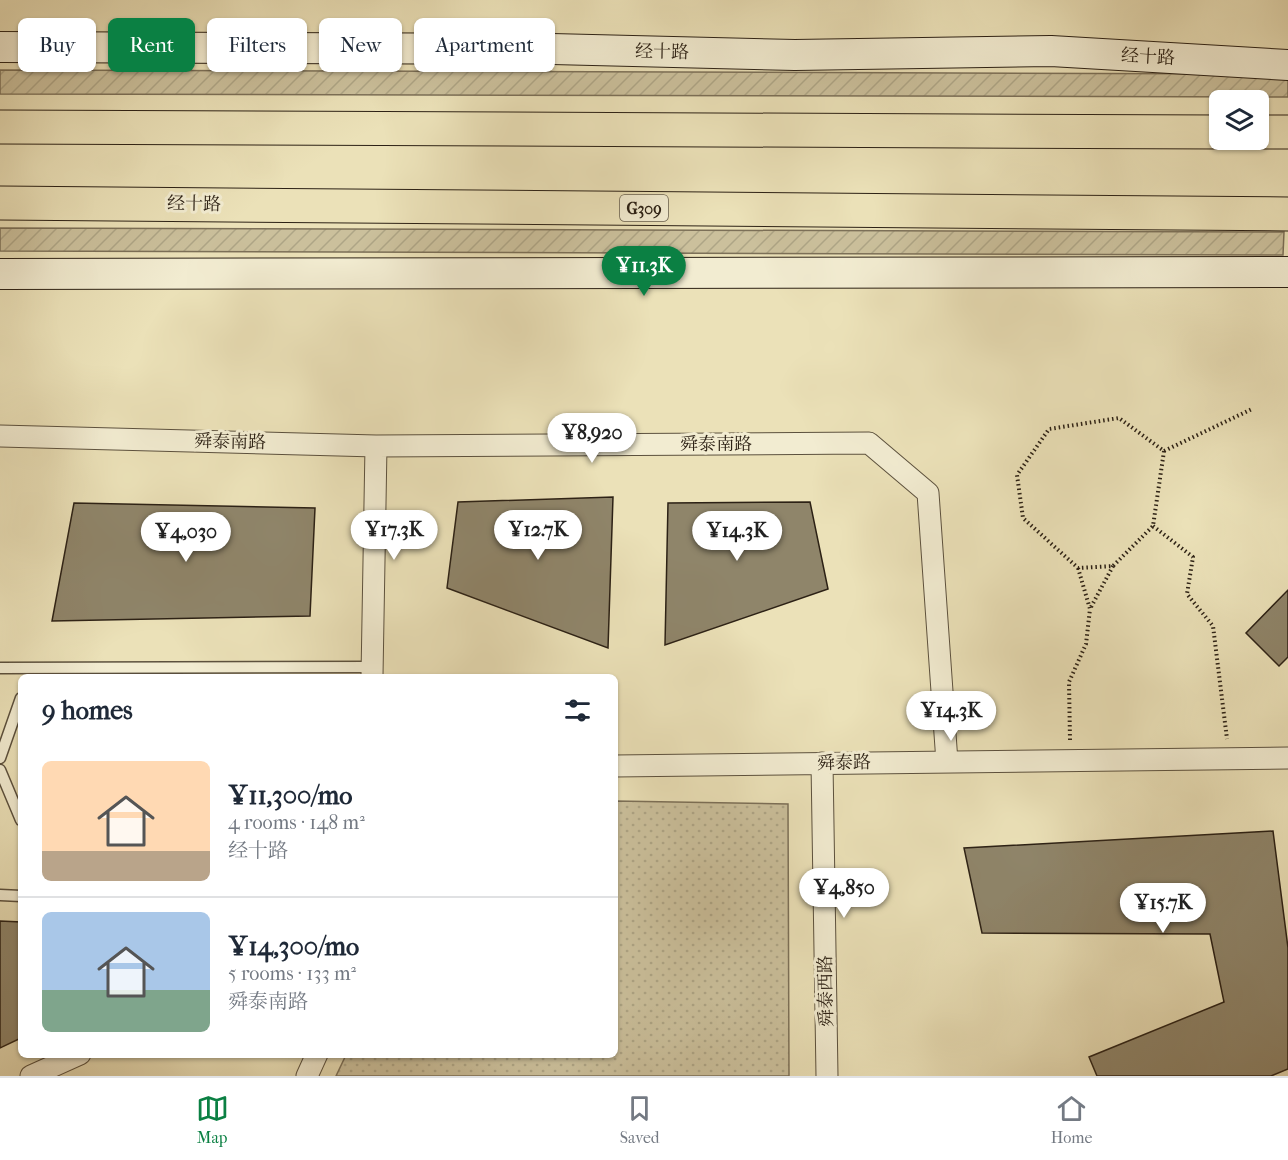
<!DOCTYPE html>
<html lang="en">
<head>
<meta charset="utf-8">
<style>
	:root { --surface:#fff; --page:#f2f2f3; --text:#1f2937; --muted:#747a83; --line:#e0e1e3; --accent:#0b8043 }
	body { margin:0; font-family:"IM FELL French Canon","Noto Serif SC",serif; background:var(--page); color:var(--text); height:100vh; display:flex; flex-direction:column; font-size:22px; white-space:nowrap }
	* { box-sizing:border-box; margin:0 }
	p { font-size:20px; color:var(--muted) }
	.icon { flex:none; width:33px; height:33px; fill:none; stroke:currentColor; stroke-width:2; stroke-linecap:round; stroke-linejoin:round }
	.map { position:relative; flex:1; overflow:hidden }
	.drawer { position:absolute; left:18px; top:674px; width:600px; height:384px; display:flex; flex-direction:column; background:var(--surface); border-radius:9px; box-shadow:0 2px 4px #0004 }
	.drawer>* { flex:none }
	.top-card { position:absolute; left:18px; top:18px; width:600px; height:54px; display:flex; gap:12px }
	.buttons { position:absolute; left:1209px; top:90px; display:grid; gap:12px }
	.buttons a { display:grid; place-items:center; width:60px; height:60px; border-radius:9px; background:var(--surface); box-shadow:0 2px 4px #0004; font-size:30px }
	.price { position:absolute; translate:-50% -51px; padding:0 14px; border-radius:21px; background:#fff; color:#222; font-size:20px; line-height:39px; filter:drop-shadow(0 2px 3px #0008) }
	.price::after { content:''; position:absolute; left:50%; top:36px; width:18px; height:14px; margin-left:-9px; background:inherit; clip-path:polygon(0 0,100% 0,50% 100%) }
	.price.active { background:var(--accent); color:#fff }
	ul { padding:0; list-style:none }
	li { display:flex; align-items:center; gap:18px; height:150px; padding:0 24px }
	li+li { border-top:2px solid var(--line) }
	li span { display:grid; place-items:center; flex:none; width:168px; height:120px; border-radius:9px; color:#555 }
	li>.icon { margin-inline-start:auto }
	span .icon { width:72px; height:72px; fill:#fffc; stroke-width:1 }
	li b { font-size:26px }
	h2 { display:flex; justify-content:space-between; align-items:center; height:72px; padding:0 24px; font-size:26px }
	.chip { padding:0 21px; border-radius:9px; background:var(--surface); box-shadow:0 2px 4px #0004; font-size:21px; line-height:54px }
	.chip.active { background:var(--accent); color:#fff }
	.tab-bar { display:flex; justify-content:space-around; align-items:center; height:84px; border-top:2px solid var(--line); background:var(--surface); font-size:16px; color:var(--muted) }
	.tab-bar a { display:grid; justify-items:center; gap:3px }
	.tab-bar .active { color:var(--accent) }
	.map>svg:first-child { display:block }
	.grass { fill:url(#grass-dots); stroke:#7c7058; stroke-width:1.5 }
	.garden { fill:url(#garden-furrows); stroke:#7c7058; stroke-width:1.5 }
	.building { fill:#8f856a; stroke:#2c2115; stroke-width:1.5 }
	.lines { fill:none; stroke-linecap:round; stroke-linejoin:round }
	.lane-casing { stroke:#5c513e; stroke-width:13 }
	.street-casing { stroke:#5c513e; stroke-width:23 }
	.secondary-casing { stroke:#2c2115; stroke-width:32 }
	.highway-casing { stroke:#2c2115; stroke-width:35 }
	.path { stroke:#2c2115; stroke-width:4; stroke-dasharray:1.5 3; stroke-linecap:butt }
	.lane { stroke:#f2ecd1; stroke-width:10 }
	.street { stroke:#f2ecd1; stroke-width:21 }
	.secondary { stroke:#f2ecd1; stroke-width:30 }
	.highway { stroke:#ebe1b8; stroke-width:33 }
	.labels { text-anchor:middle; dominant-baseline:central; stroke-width:6; stroke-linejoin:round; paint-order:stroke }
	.shield { fill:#f2ecd1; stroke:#675e4d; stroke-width:1.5 }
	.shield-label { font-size:16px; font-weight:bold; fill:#2c2115 }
	.street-label { font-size:18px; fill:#2c2115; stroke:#f2ecd1 }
</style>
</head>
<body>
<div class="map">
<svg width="1288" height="1076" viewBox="0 0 1288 1076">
	<defs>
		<pattern id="grass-dots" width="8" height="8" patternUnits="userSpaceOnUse" patternTransform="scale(1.5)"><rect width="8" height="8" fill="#cbc09c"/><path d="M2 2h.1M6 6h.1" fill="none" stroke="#aea586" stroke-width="1.8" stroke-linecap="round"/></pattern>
		<pattern id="garden-furrows" width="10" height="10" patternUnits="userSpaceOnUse" patternTransform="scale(1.5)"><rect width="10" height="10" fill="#cbc09c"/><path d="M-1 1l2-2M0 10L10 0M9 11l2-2" fill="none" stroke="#aea586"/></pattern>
	</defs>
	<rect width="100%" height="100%" fill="#ebe1b8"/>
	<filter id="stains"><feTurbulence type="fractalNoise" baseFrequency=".00333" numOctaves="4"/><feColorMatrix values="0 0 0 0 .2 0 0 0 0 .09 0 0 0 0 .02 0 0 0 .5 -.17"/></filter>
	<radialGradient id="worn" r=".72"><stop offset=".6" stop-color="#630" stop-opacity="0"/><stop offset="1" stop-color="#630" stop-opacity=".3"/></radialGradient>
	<!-- grass -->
	<path class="grass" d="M615,801L788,804L789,1076H336L346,1055L615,1054Z"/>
	<!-- garden -->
	<path class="garden" d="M0,70L1288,74V97L0,94Z
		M0,228L1284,232L1283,255L0,251Z"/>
	<!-- building -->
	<path class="building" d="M613,497L608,648L447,588L458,502Z
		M810,502L828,589L665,645L668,503Z
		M74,503L315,508L310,616L52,621Z
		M1288,590V657L1279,666L1246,633Z
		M1273,831L1288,948V1069L1271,1076H1097L1089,1057L1224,1002L1210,934L982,933L964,848Z
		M0,921L21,922V1038L0,1048Z"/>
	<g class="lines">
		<!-- lane casing -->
		<g class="lane-casing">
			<path id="lane" d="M0,668L373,667
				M0,758L21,698
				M0,770L21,820
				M0,895L21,896"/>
		</g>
		<!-- street casing -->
		<g class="street-casing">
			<path id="street" d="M0,436L376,446L869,443L928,493L947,762
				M372,676L376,446
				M822,763L827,1076
				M615,766L1288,758
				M31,1076L80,1054
				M307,1076L317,1054"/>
		</g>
		<!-- secondary casing -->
		<g class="secondary-casing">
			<path id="secondary" d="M0,47L552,49L795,55L1051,51L1288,65
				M0,274L1288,272"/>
		</g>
		<!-- highway casing -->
		<g class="highway-casing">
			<path id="highway" d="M0,127L1220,132
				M1258,132H1288
				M0,203L1288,214"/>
		</g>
		<!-- path -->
		<path class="path" d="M1164,451L1153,526L1113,566L1078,568L1023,518L1017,475L1049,429L1119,418L1164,451L1252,409
			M1153,526L1193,557L1187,594L1213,626L1227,739
			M1078,568L1090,609L1113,566
			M1070,740L1069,682L1086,644L1090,609"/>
		<!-- lane -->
		<use href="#lane" class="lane"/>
		<!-- street -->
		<use href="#street" class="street"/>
		<!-- secondary -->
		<use href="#secondary" class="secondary"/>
		<!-- highway -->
		<use href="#highway" class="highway"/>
	</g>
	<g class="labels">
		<!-- shield labels -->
		<rect class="shield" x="620" y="195" width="48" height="26" rx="4.5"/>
		<g class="shield-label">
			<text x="644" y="208">G309</text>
		</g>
		<!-- street labels -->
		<g class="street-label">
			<text transform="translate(662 52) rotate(1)">经十路</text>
			<text transform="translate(1148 57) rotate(3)">经十路</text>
			<text transform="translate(194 204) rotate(1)">经十路</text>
			<text transform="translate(230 442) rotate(1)">舜泰南路</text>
			<text x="716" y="444">舜泰南路</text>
			<text transform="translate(844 763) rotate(-1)">舜泰路</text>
			<text transform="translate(826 991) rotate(-91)">舜泰西路</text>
		</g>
	</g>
	<rect width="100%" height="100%" filter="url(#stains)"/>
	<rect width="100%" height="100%" fill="url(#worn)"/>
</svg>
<div class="buttons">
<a><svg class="icon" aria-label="layers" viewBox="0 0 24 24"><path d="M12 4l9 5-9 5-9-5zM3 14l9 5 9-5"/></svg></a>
</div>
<b class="price active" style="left:644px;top:297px">¥11.3K</b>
<b class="price" style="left:592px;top:464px">¥8,920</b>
<b class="price" style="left:394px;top:561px">¥17.3K</b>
<b class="price" style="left:538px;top:561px">¥12.7K</b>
<b class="price" style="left:737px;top:562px">¥14.3K</b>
<b class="price" style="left:186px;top:563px">¥4,030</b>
<b class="price" style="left:951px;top:742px">¥14.3K</b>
<b class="price" style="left:844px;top:919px">¥4,850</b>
<b class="price" style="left:1163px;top:934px">¥15.7K</b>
<div class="top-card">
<a class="chip">Buy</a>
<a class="chip active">Rent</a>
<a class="chip">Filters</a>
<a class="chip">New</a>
<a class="chip">Apartment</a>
</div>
<section class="drawer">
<h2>9 homes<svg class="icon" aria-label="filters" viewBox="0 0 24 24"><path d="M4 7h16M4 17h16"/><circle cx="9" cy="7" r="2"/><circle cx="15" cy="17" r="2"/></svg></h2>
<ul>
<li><span style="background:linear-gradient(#ffd9b3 75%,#b9a48a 0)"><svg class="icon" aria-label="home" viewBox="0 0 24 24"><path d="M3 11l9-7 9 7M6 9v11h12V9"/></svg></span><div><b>¥11,300/mo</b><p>4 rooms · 148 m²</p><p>经十路</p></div></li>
<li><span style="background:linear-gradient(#a9c7e8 65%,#7fa58c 0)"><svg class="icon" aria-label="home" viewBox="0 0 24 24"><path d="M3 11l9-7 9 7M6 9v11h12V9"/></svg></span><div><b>¥14,300/mo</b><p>5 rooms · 133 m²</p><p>舜泰南路</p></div></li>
</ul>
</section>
</div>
<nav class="tab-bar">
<a class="active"><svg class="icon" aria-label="map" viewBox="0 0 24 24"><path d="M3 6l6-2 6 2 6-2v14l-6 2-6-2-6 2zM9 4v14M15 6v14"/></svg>Map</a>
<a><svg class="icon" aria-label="saved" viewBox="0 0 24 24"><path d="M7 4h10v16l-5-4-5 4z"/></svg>Saved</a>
<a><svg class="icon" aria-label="home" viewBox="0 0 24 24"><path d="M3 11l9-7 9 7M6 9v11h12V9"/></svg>Home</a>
</nav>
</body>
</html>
